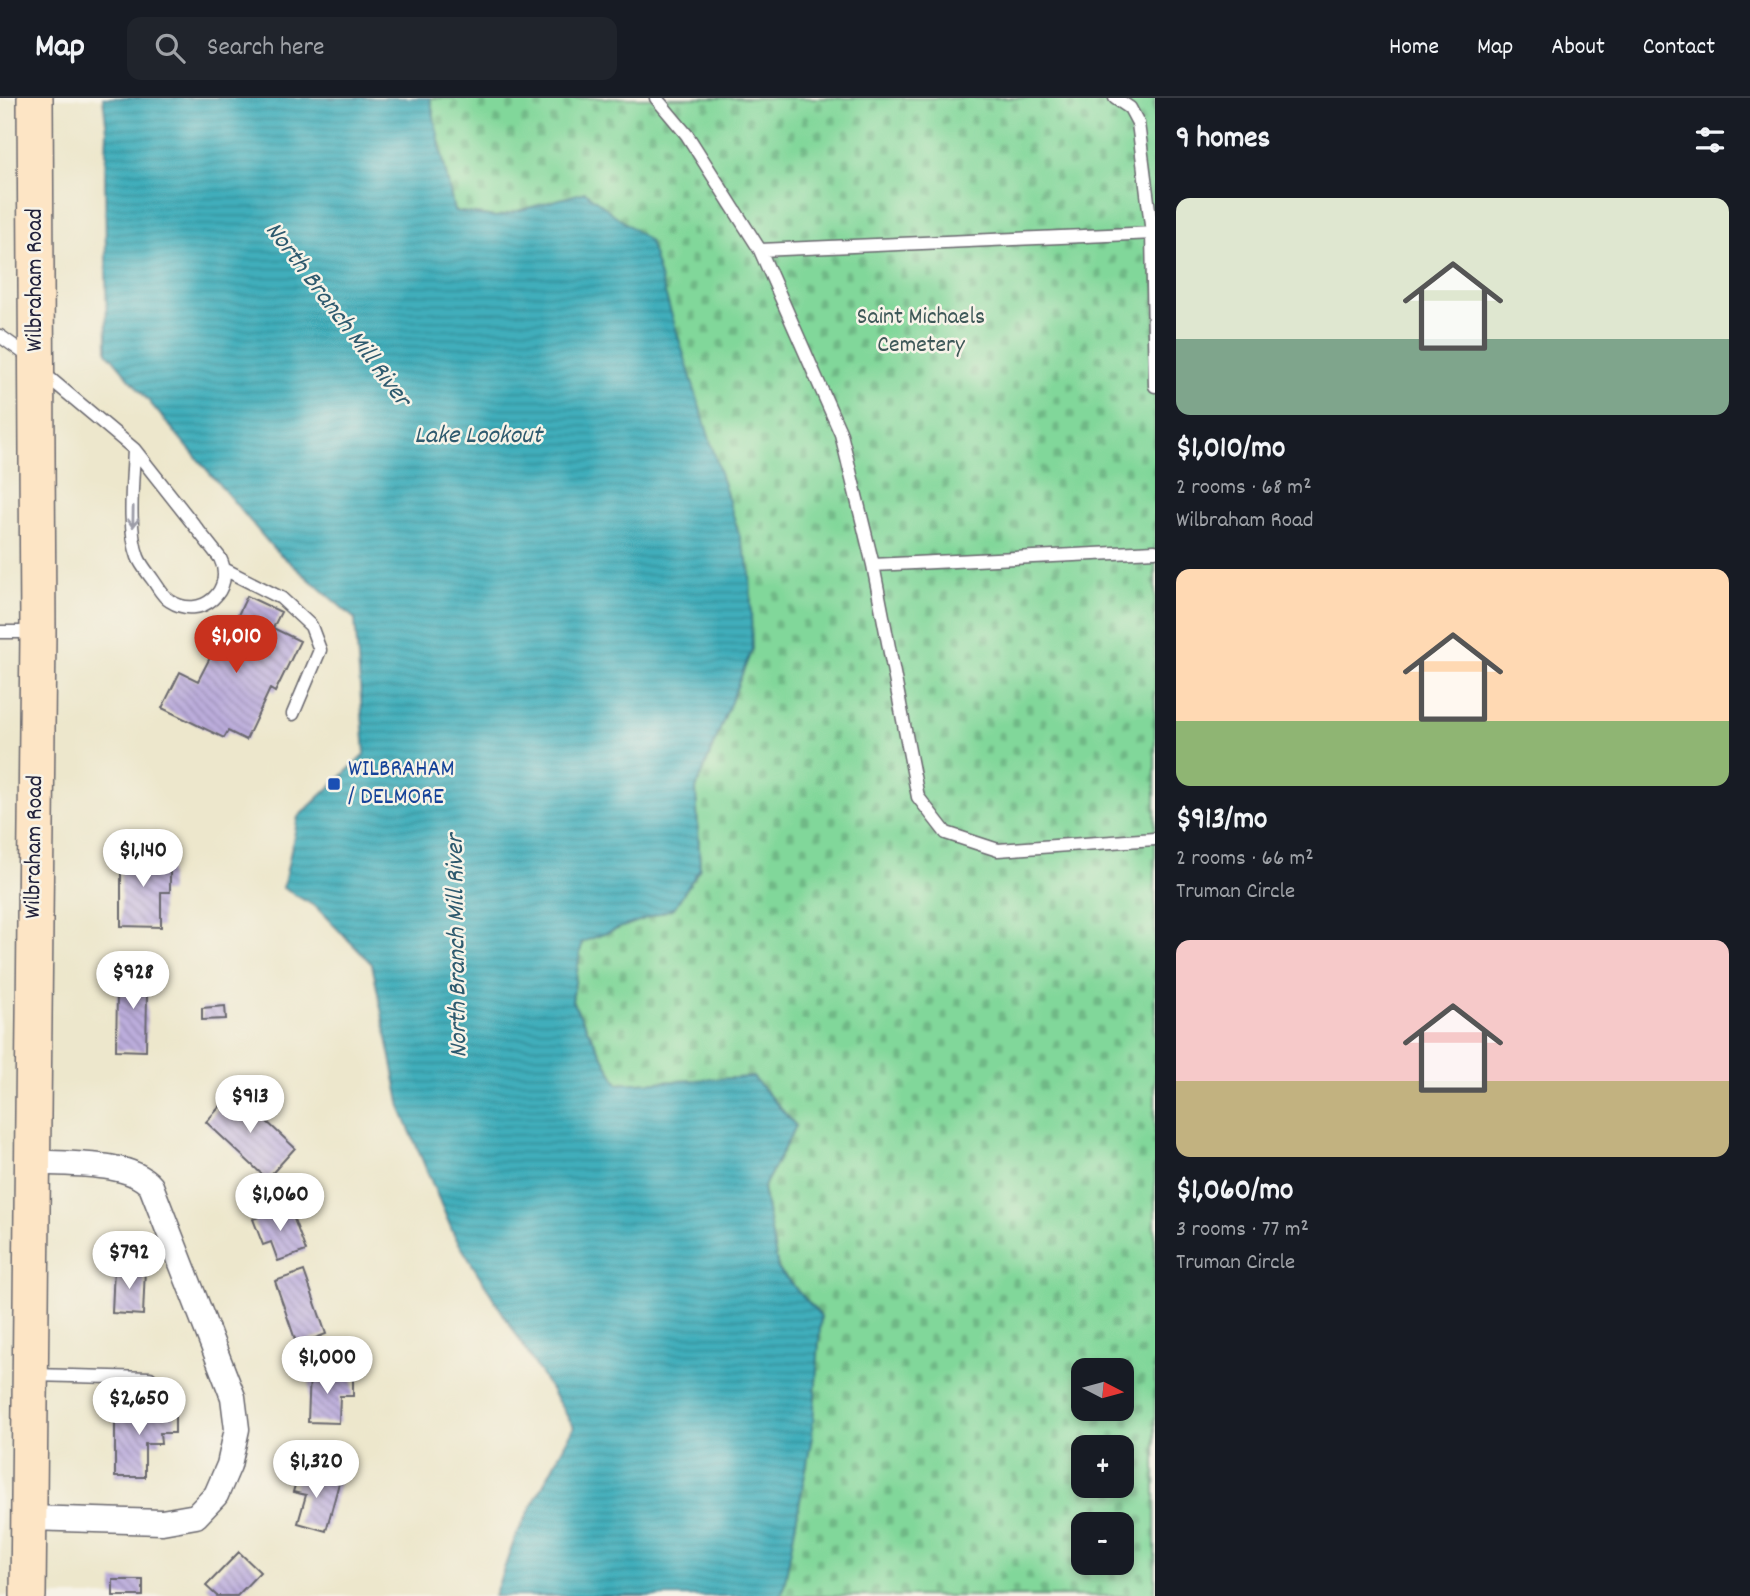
<!DOCTYPE html>
<html lang="en">
<head>
<meta charset="utf-8">
<style>
	:root { --surface:#171b24; --page:#20242c; --text:#f1f3f6; --muted:#9ea1a6; --line:#363941; --accent:#c8321e }
	body { margin:0; font-family:Dekko,sans-serif; background:var(--page); color:var(--text); height:100vh; display:flex; flex-direction:column; font-size:26px; white-space:nowrap }
	* { box-sizing:border-box; margin:0 }
	p { font-size:23px; color:var(--muted) }
	.icon { flex:none; width:38px; height:38px; fill:none; stroke:currentColor; stroke-width:2; stroke-linecap:round; stroke-linejoin:round }
	.map { position:relative; flex:1; overflow:hidden }
	.details { display:flex; flex-direction:column; background:var(--surface); width:595px }
	.details>* { flex:none }
	.needle { width:46px; rotate:96deg }
	.tools { position:absolute; left:1071px; top:1260px; display:grid; gap:14px }
	.tools a { display:grid; place-items:center; width:63px; height:63px; border-radius:14px; background:var(--surface); box-shadow:0 4px 10px #0003; font-size:35px }
	.price { position:absolute; translate:-50% -60px; padding:0 16px; border-radius:24px; background:#fff; color:#222; font-size:23px; line-height:46px; filter:drop-shadow(0 2px 4px #0008) }
	.price::after { content:''; position:absolute; left:50%; top:42px; width:21px; height:16px; margin-left:-10px; background:inherit; clip-path:polygon(0 0,100% 0,50% 100%) }
	.price.selected { background:var(--accent); color:#fff }
	ul { padding:0; list-style:none }
	li { display:grid; align-content:center; gap:14px; height:371px; padding:0 21px }
	li span { display:grid; place-items:center; height:217px; border-radius:14px; color:#555 }
	li>.icon { margin-inline-start:auto }
	span .icon { width:126px; height:126px; fill:#fffc; stroke-width:1 }
	li b { font-size:30px }
	h2 { display:flex; justify-content:space-between; align-items:center; height:84px; padding:0 21px; font-size:30px }
	header { display:flex; align-items:center; gap:42px; box-sizing:border-box; height:98px; padding:0 35px; background:var(--surface); border-bottom:2px solid var(--line) }
	header strong { font-size:33px }
	nav { display:flex; gap:38px; margin-inline-start:auto; font-size:24px }
	.search { width:490px; height:63px; background:var(--page); display:flex; align-items:center; gap:18px; box-sizing:border-box; padding:0 24px; border-radius:14px; color:var(--muted); font-size:26px }
	main { display:flex; flex:1; min-height:0 }
	.map>svg:first-child { display:block }
	.cemetery { fill:url(#cemetery-stones); stroke:#527c6a; stroke-width:2; fill-rule:evenodd }
	.water { fill:url(#water-rules); stroke:#30687b; stroke-width:2 }
	.building { fill:url(#building-back-hatch) }
	.lines { fill:none; stroke-linecap:round; stroke-linejoin:round }
	.service-casing { stroke:#69676e; stroke-width:15 }
	.minor-casing { stroke:#69676e; stroke-width:27 }
	.secondary-casing { stroke:#69676e; stroke-width:38 }
	.service { stroke:#fff; stroke-width:12 }
	.minor { stroke:#fff; stroke-width:24 }
	.secondary { stroke:#fde5c5; stroke-width:35 }
	.oneway { stroke:#9c9ca7 }
	.transit-dot { fill:#1a4fb4; stroke:#f7f3e8; stroke-width:2.5 }
	.labels { text-anchor:middle; dominant-baseline:central; stroke-width:5; stroke-linejoin:round; paint-order:stroke }
	.street-label { font-size:24px; fill:#22223b; stroke:#f7f3e8 }
	.park-label { font-size:24px; fill:#3e5858; stroke:#f7f3e8 }
	.transit-label { font-size:24px; fill:#164399; stroke:#f7f3e8; text-anchor:start }
	.water-label { font-size:26px; font-style:italic; fill:#2e5a6e; stroke:#f7f3e8 }
</style>
</head>
<body>
<header>
<strong>Map</strong>
<div class="search"><svg class="icon" aria-label="search" viewBox="0 0 24 24"><circle cx="10" cy="10" r="6"/><path d="M15 15l6 6"/></svg>Search here</div>
<nav><a>Home</a><a>Map</a><a>About</a><a>Contact</a></nav>
</header>
<main>
<div class="map">
<svg width="1155" height="1498" viewBox="0 0 1155 1498">
	<defs>
		<pattern id="cemetery-stones" width="16" height="16" patternUnits="userSpaceOnUse" patternTransform="scale(1.75)"><rect width="16" height="16" fill="#81d79a"/><path d="M2 7V4a2 2 0 0 1 4 0v3zM10 15v-3a2 2 0 0 1 4 0v3z" fill="#6fb886"/></pattern>
		<pattern id="water-rules" width="6" height="5" patternUnits="userSpaceOnUse" patternTransform="scale(1.75)"><rect width="6" height="5" fill="#3faebb"/><path d="M0 2.5h6" fill="none" stroke="#348d99"/></pattern>
		<pattern id="building-back-hatch" width="6" height="6" patternUnits="userSpaceOnUse" patternTransform="scale(1.75)"><rect width="6" height="6" fill="#bcaddc"/><path d="M-1 5l2 2M0 0l6 6M5-1l2 2" fill="none" stroke="#988cb4"/></pattern>
	</defs>
	<rect width="100%" height="100%" fill="#f7f3e8"/>
	<filter id="ink" filterUnits="userSpaceOnUse"><feTurbulence type="fractalNoise" baseFrequency=".0143" numOctaves="2"/><feDisplacementMap in="SourceGraphic" scale="14" xChannelSelector="R" yChannelSelector="G"/><feConvolveMatrix kernelMatrix="1 2 1 2 8 2 1 2 1" color-interpolation-filters="sRGB"/></filter>
	<filter id="wash" filterUnits="userSpaceOnUse"><feTurbulence type="fractalNoise" baseFrequency=".00686" numOctaves="4" result="noise"/><feDisplacementMap in="SourceGraphic" scale="28" xChannelSelector="R" yChannelSelector="G"/><feGaussianBlur stdDeviation="1.57" result="paint"/><feColorMatrix in="noise" values="0 0 0 0 0 0 0 0 0 0 0 0 0 0 0 0 0 1.4 0 .05"/><feComposite in="paint" operator="in"/></filter>
	<g filter="url(#wash)">
		<rect width="100%" height="100%" fill="#ede7cc"/>
		<!-- cemetery -->
		<path class="cemetery" d="M430,0H1155V1498H778L783,1494L821,1218L778,1171L763,1090L796,1028L753,979L618,986L572,903L582,844L674,810L700,770L696,691L752,551L585,94L496,119L454,113ZM1083,1272H1122V1311H1083ZM1083,1349H1122V1388H1083ZM1083,1426H1122V1465H1083Z"/>
		<!-- water -->
		<path class="water" d="M103,0H430L454,113L496,119L585,94L649,143L750,472L752,551L696,691L700,770L674,810L582,844L572,903L618,986L753,979L796,1028L763,1090L778,1171L821,1218L812,1339L783,1494L778,1498H494L516,1438L574,1329L454,1137L402,1014L372,866L316,809L283,790L298,719L365,656L355,521L273,450L107,254L105,77L107,33Z"/>
		<g id="blocks">
			<!-- building -->
			<path class="building" d="M247,498L281,514L273,530L300,543L275,594L270,591L246,642L228,633L224,640L162,610L180,574L198,583L217,546L223,549Z
				M121,754H161V770H170V794H161V829L121,828Z
				M125,867H150V883H143V896H147L146,953L116,952L117,896H130L131,882H125Z
				M225,908L226,921L202,922V910Z
				M234,993L295,1050L267,1081L206,1024Z
				M311,1081L316,1097L294,1104L289,1087Z
				M289,1108L306,1153L278,1163L271,1144L263,1147L253,1121Z
				M114,1169L145,1170L143,1217L112,1215Z
				M304,1173L326,1236L297,1247L275,1183Z
				M310,1274L339,1275L338,1280L353,1281V1298H340L339,1325L308,1324Z
				M115,1311H175V1335H160L161,1346H145V1379H115Z
				M299,1374L339,1385L326,1433L298,1425L306,1397L293,1394Z
				M239,1454L260,1474L237,1498H217L206,1488Z
				M113,1482H143V1498H113Z"/>
		</g>
	</g>
	<g filter="url(#ink)">
		<use href="#blocks" fill-opacity="0" stroke="#69676e" stroke-width="2"/>
		<g class="lines">
			<!-- service casing -->
			<g class="service-casing">
				<path id="service" d="M656,0L687,37L760,152
					M1115,0L1130,10L1138,25L1152,135L1155,288
					M0,238L31,260
					M41,273L134,351L220,460C236,492 201,523 170,503C163,499 158,489 153,482C148,475 141,467 138,459C127,429 133,383 134,351
					M1155,453L873,467L918,699L946,735L998,752L1155,741
					M873,467L841,336L760,152L1155,135
					M226,472L281,500L311,528L320,552L293,616
					M0,534H37
					M33,1277L150,1280"/>
			</g>
			<!-- minor casing -->
			<g class="minor-casing">
				<path id="minor" d="M28,1420L162,1424L196,1418L216,1397L229,1367L237,1331L233,1299L151,1088C129,1062 66,1067 33,1064"/>
			</g>
			<!-- secondary casing -->
			<g class="secondary-casing">
				<path id="secondary" d="M28,1498L38,534L35,0"/>
			</g>
			<!-- service -->
			<use href="#service" class="service"/>
			<!-- minor -->
			<use href="#minor" class="minor"/>
			<!-- secondary -->
			<use href="#secondary" class="secondary"/>
		</g>
		<!-- one-way arrows -->
		<defs><path id="oneway-shaft" d="M-6 0H5M1.5-3L5.5 0L1.5 3" fill="none" stroke-width="1.6" stroke-linecap="round" stroke-linejoin="round" transform="scale(1.75)"/></defs>
		<use class="oneway" href="#oneway-shaft" transform="translate(133 419) rotate(91)"/>
	</g>
	<!-- markers -->
	<rect class="transit-dot" x="327" y="679" width="14" height="14" rx="3.5"/>
	<g class="labels">
		<!-- street labels -->
		<g class="street-label">
			<text transform="translate(36 182) rotate(-90)">Wilbraham Road</text>
			<text transform="translate(35 749) rotate(-89)">Wilbraham Road</text>
		</g>
		<!-- park labels -->
		<g class="park-label">
			<text x="921" y="220">Saint Michaels<tspan x="921" dy="28">Cemetery</tspan></text>
		</g>
		<!-- transit labels -->
		<g class="transit-label">
			<text x="348" y="672">WILBRAHAM<tspan x="348" dy="28">/ DELMORE</tspan></text>
		</g>
		<!-- water labels -->
		<g class="water-label">
			<text transform="translate(337 217) rotate(53)">North Branch Mill River</text>
			<text x="478" y="338">Lake Lookout</text>
			<text transform="translate(458 848) rotate(-91)">North Branch Mill River</text>
		</g>
	</g>
</svg>
<div class="tools">
<a><svg class="needle" viewBox="-14 -14 28 28"><path d="M0-13l5 13h-10z" fill="#e53935"/><path d="M0 13l5-13h-10z" fill="#9ea1a6"/></svg></a>
<a>+</a>
<a>−</a>
</div>
<b class="price selected" style="left:236px;top:577px">$1,010</b>
<b class="price" style="left:143px;top:791px">$1,140</b>
<b class="price" style="left:133px;top:913px">$928</b>
<b class="price" style="left:250px;top:1037px">$913</b>
<b class="price" style="left:280px;top:1135px">$1,060</b>
<b class="price" style="left:129px;top:1193px">$792</b>
<b class="price" style="left:327px;top:1298px">$1,000</b>
<b class="price" style="left:139px;top:1339px">$2,650</b>
<b class="price" style="left:316px;top:1402px">$1,320</b>
</div>
<section class="details">
<h2>9 homes<svg class="icon" aria-label="filters" viewBox="0 0 24 24"><path d="M4 7h16M4 17h16"/><circle cx="9" cy="7" r="2"/><circle cx="15" cy="17" r="2"/></svg></h2>
<ul>
<li><span style="background:linear-gradient(#dfe7d0 65%,#7fa58c 0)"><svg class="icon" aria-label="home" viewBox="0 0 24 24"><path d="M3 11l9-7 9 7M6 9v11h12V9"/></svg></span><div><b>$1,010/mo</b><p>2 rooms · 68 m²</p><p>Wilbraham Road</p></div></li>
<li><span style="background:linear-gradient(#ffd9b3 70%,#8fb573 0)"><svg class="icon" aria-label="home" viewBox="0 0 24 24"><path d="M3 11l9-7 9 7M6 9v11h12V9"/></svg></span><div><b>$913/mo</b><p>2 rooms · 66 m²</p><p>Truman Circle</p></div></li>
<li><span style="background:linear-gradient(#f6c9c9 65%,#c2b280 0)"><svg class="icon" aria-label="home" viewBox="0 0 24 24"><path d="M3 11l9-7 9 7M6 9v11h12V9"/></svg></span><div><b>$1,060/mo</b><p>3 rooms · 77 m²</p><p>Truman Circle</p></div></li>
</ul>
</section>
</main>
</body>
</html>
